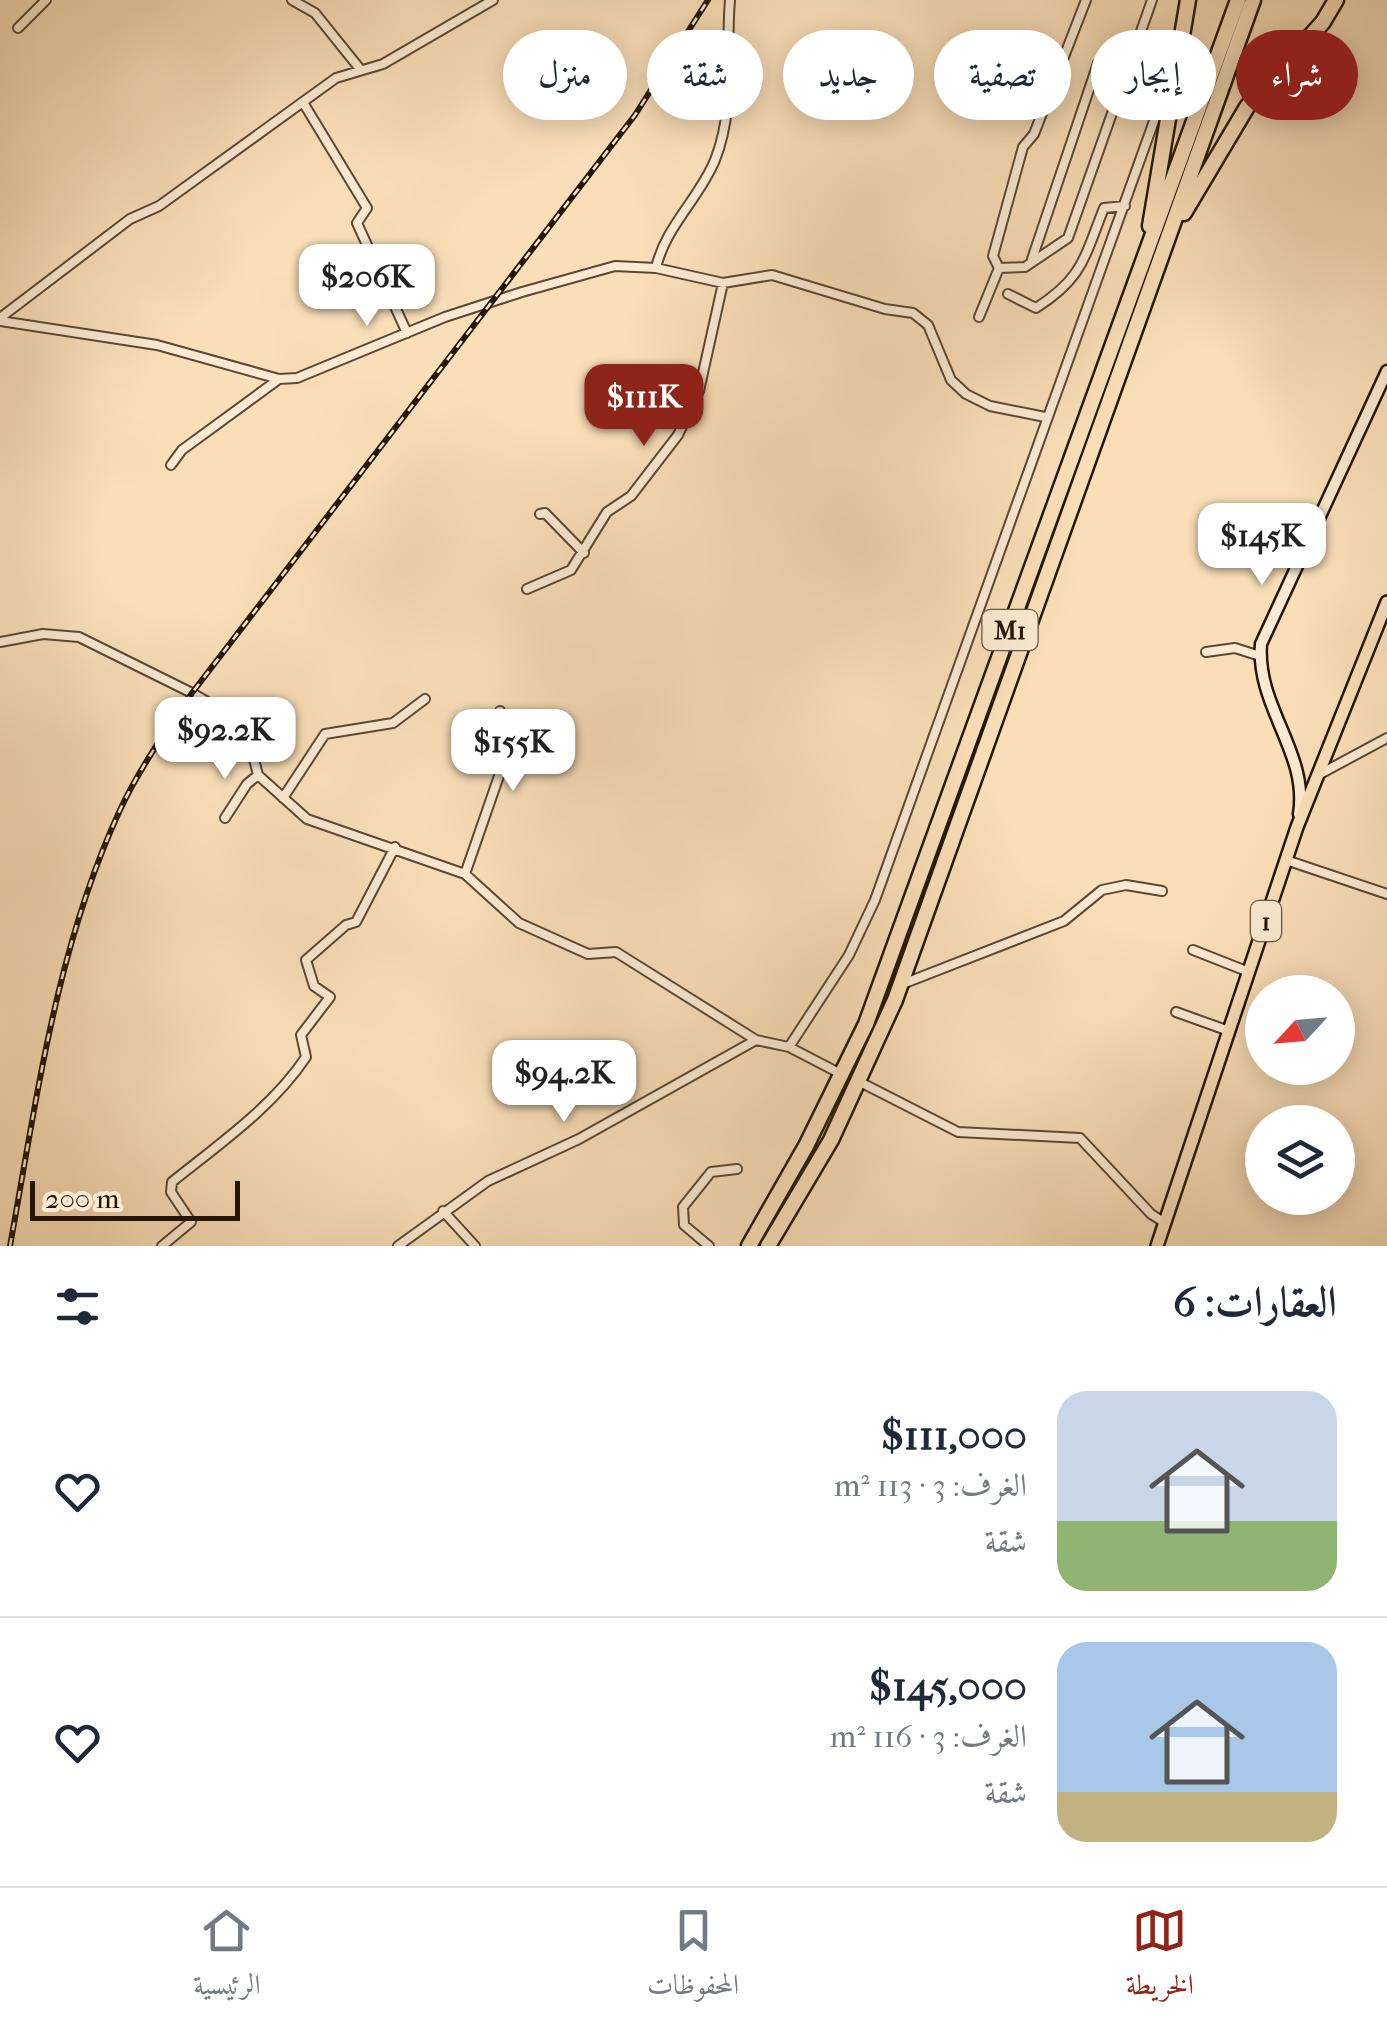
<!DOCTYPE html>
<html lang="ar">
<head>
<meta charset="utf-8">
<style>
	:root { --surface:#fff; --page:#f6f6f7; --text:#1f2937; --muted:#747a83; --line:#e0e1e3; --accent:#8f2418 }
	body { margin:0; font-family:"IM FELL French Canon",Amiri,serif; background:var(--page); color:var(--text); direction:rtl; height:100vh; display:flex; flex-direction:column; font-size:38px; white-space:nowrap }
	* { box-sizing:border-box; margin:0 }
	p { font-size:32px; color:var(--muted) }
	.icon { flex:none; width:55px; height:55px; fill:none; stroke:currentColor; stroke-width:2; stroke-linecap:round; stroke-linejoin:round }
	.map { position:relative; height:1246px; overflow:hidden; direction:ltr }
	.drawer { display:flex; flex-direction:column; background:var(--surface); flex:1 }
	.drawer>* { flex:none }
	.guide { position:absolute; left:30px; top:30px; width:1328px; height:90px; direction:rtl; display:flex; gap:20px }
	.needle { width:65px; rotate:244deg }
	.fabs { position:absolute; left:1245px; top:975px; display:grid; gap:20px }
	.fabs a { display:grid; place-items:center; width:110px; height:110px; border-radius:50%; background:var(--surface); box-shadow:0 5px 25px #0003; font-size:50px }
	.scale { position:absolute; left:30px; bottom:25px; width:210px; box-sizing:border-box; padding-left:10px; border:5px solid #251609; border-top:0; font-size:28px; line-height:35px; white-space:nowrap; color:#251609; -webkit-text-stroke:8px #fbead1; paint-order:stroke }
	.price { position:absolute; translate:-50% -85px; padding:0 22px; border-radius:20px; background:#fff; color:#222; font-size:32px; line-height:65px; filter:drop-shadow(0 2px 5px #0008) }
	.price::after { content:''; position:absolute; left:50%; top:60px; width:30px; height:22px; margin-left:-15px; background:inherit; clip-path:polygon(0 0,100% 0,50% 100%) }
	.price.on { background:var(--accent); color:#fff }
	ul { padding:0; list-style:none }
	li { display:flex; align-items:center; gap:30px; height:250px; padding:0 50px }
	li+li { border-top:2px solid var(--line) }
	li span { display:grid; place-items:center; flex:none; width:280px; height:200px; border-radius:30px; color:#555 }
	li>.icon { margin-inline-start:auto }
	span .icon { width:120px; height:120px; fill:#fffc; stroke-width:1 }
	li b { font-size:42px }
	h2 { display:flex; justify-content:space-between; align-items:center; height:120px; padding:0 50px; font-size:42px }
	.tag { padding:0 35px; border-radius:45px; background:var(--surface); box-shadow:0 5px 25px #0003; font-size:35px; line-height:90px }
	.tag.on { background:var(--accent); color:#fff }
	.tab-bar { display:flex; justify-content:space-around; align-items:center; height:140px; border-top:2px solid var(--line); background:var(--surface); font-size:28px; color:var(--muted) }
	.tab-bar a { display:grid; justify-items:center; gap:5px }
	.tab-bar .on { color:var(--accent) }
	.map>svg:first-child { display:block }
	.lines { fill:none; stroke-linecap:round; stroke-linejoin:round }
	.street-casing { stroke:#5a4835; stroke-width:12 }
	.secondary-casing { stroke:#251609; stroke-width:15 }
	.primary-casing { stroke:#251609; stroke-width:16 }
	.highway-casing { stroke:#251609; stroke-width:19 }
	.street { stroke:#fbead1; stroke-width:8 }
	.secondary { stroke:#fbead1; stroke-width:10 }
	.primary { stroke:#f9deb8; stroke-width:11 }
	.highway { stroke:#f9deb8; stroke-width:14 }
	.rail-casing { stroke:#251609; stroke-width:6 }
	.rail { stroke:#fbead1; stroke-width:2.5; stroke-dasharray:8; stroke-linecap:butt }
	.labels { text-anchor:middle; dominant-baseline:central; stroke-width:9; stroke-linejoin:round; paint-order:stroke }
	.shield { fill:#fbead1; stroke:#655645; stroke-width:2.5 }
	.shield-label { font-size:25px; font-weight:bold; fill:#251609 }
</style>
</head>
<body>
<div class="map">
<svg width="1387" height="1246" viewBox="0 0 1387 1246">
	<rect width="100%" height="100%" fill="#f9deb8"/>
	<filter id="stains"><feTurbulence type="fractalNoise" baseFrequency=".002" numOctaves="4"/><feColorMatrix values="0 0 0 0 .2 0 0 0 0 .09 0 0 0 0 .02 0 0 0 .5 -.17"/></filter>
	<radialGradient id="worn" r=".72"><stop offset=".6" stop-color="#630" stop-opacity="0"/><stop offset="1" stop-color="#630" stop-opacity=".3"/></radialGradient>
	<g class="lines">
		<!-- street casing -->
		<g class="street-casing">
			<path id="street" d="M292,0L315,13L360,69
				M18,28L46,0
				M304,104L367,208L357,223L407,333
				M1032,259L1098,63L1125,73
				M656,268C665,227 699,199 715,160C736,107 725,55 730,0
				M999,268L993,256L1023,147L1034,134L1086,0
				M1008,294L1036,308C1083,278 1084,258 1104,208L1125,206
				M979,317L999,268L1025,267L1068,238L1152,0
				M0,318L130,219L159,206L336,78L383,64L493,0
				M0,321L157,345L279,379L297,378L445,317L522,292L615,266L656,268L723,283L772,275L885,309L913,313L928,325L951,380L966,394L990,406L1045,417
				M171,465L182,450L279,379
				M540,514L545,513L584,553
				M527,589L571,570L607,512L631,496L678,435L699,391L723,283
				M0,642L43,634L79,637L192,693L231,716L247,732L258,775L307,819L465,874L519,923L588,954L616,952L756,1040L789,1047L841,1074
				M1206,652L1235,648L1260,656
				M1320,774L1387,738
				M283,798L325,734L393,723L425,699
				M225,818L247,784L258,775
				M1286,860L1387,894
				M465,874L509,747L500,711
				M1193,950L1249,972
				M900,985L1064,921L1102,890L1126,885L1162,891
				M1176,1012L1229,1031
				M789,1047L849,955L875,900L1169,79
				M858,1081L958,1132L1080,1138L1151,1214L1165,1223
				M443,1211L475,1246
				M162,1246L191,1222L171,1192L172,1182C218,1145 273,1107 306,1057L301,1035L330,997L314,986L306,960L346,925L356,922L395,847
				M398,1246L488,1181L579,1139L756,1040
				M709,1246L684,1225L683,1207L711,1172L737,1169"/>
		</g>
		<!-- secondary casing -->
		<g class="secondary-casing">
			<path id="secondary" d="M1299,814C1309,753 1256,707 1261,644L1387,371"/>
		</g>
		<!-- primary casing -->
		<g class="primary-casing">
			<path id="primary" d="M1157,1246L1297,827L1387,602"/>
		</g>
		<!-- highway casing -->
		<g class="highway-casing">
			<path id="highway" d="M1184,213L1247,107L1323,22L1336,0
				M1150,226L1188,0
				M749,1246L806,1146L866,1024L1238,0
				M768,1246L831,1140L895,1000L1253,0"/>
		</g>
		<!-- street -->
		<use href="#street" class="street"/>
		<!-- secondary -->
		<use href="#secondary" class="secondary"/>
		<!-- primary -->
		<use href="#primary" class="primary"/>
		<!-- highway -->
		<use href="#highway" class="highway"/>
		<!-- rail casing -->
		<g class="rail-casing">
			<path id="rail" d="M10,1246C37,1098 56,948 120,810C139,769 166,731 192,693L635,115L708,0"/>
		</g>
		<!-- rail -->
		<use href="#rail" class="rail"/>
	</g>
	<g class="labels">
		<!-- shield labels -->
		<g class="shield">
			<rect x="982.5" y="610" width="55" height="40" rx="8"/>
			<rect x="1251" y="901" width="30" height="40" rx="8"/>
		</g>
		<g class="shield-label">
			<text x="1010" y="630">M1</text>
			<text x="1266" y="921">1</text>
		</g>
	</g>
	<rect width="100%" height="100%" filter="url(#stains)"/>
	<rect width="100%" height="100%" fill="url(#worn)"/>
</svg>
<div class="fabs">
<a><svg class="needle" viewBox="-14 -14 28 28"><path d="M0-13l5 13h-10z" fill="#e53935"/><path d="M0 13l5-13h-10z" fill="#747a83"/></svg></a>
<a><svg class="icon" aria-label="layers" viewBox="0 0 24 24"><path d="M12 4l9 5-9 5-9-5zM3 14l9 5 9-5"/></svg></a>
</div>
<div class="scale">200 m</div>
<b class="price" style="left:367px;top:329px">$206K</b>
<b class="price on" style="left:644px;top:449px">$111K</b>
<b class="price" style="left:1262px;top:588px">$145K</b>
<b class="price" style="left:225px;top:782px">$92.2K</b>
<b class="price" style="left:513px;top:794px">$155K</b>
<b class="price" style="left:564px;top:1125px">$94.2K</b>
<div class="guide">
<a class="tag on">شراء</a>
<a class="tag">إيجار</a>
<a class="tag">تصفية</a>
<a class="tag">جديد</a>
<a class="tag">شقة</a>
<a class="tag">منزل</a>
</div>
</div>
<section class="drawer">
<h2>العقارات: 6<svg class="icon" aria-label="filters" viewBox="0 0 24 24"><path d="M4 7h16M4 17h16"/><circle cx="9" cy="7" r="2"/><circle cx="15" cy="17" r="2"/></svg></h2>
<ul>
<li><span style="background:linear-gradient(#c9d6e8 65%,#8fb573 0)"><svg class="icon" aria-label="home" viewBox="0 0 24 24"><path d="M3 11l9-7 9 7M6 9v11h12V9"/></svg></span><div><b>$111,000</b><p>الغرف: 3 · 113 m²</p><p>شقة</p></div><svg class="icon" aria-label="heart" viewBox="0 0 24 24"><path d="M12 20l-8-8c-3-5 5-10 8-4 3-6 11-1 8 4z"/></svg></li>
<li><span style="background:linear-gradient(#a9c7e8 75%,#c2b280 0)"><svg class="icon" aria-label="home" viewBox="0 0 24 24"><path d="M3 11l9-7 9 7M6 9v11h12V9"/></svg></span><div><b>$145,000</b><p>الغرف: 3 · 116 m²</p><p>شقة</p></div><svg class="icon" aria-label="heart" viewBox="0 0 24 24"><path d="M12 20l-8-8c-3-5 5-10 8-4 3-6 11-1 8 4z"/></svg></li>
</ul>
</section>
<nav class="tab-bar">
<a class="on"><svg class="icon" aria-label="map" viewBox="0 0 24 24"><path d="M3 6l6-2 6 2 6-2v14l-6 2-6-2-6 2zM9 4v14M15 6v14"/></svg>الخريطة</a>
<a><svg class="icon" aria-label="saved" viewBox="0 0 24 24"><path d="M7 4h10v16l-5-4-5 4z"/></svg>المحفوظات</a>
<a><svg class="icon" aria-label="home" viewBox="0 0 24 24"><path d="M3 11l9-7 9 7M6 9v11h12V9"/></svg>الرئيسية</a>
</nav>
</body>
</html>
